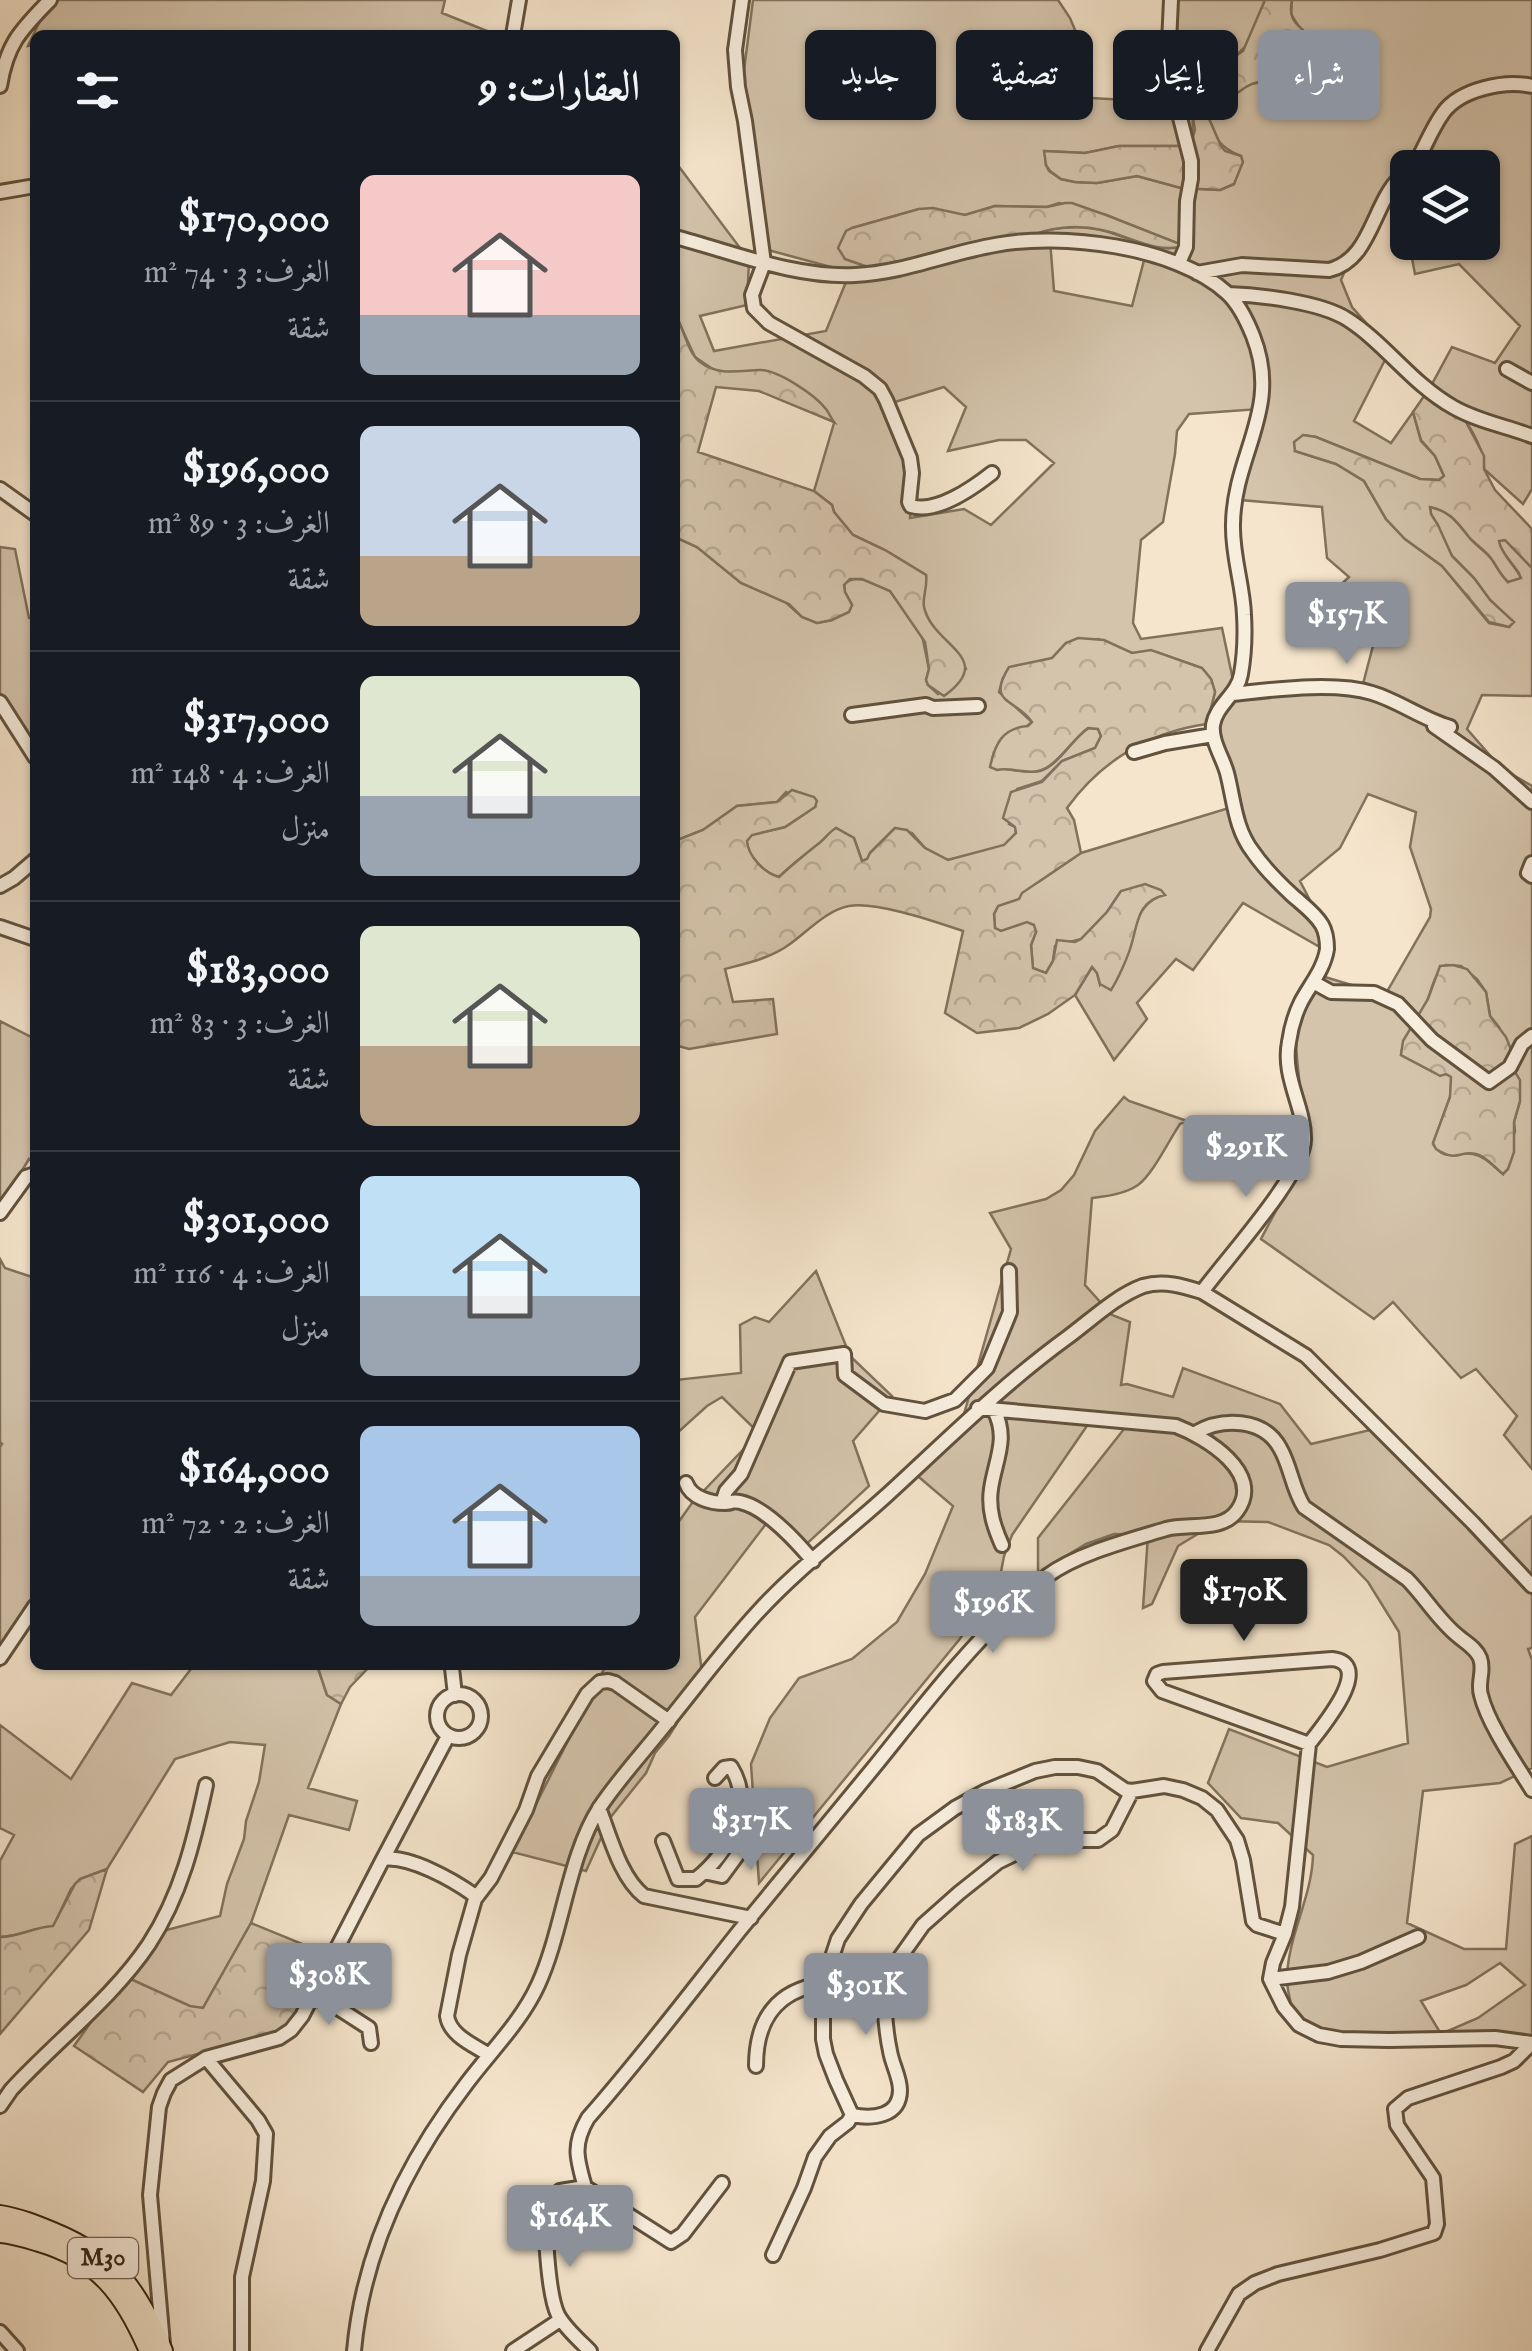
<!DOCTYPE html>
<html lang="ar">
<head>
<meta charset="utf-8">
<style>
	:root { --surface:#171b24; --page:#20242c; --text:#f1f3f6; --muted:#9ea1a6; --line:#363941; --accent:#8c9099 }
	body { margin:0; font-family:"IM FELL English",Amiri,serif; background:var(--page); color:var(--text); direction:rtl; height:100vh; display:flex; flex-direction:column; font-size:38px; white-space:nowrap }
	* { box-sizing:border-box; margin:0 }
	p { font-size:32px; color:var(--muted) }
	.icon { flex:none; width:55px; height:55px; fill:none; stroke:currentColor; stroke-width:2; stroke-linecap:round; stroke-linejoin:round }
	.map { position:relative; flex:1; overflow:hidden; direction:ltr }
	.panel { position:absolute; left:30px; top:30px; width:650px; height:1640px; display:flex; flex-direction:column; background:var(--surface); border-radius:15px; box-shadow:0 2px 8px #0004; direction:rtl }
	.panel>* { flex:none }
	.hud { position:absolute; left:710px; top:30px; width:670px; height:90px; direction:rtl; display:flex; gap:20px }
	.controls { position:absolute; left:1390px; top:150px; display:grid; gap:20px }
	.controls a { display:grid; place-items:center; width:110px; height:110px; border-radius:15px; background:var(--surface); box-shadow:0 2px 8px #0004; font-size:50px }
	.price { position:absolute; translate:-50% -85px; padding:0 22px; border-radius:10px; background:var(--accent); color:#fff; font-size:32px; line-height:65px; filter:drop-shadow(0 2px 5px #0008) }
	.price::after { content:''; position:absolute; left:50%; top:60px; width:30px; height:22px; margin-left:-15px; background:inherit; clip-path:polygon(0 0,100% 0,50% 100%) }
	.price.active { background:#222; color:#fff }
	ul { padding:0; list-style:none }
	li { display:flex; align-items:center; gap:30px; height:250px; padding:0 40px }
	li+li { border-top:2px solid var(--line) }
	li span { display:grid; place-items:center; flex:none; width:280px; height:200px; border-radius:15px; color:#555 }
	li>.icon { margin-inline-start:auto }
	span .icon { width:120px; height:120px; fill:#fffc; stroke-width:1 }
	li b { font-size:42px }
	h2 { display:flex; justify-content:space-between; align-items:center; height:120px; padding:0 40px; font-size:42px }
	.tag { padding:0 35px; border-radius:15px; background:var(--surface); box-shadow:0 2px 8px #0004; font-size:35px; line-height:90px }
	.tag.active { background:var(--accent); color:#fff }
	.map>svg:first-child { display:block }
	.green { fill:#d4c4ac; stroke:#82725d; stroke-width:2.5; fill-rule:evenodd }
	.forest { fill:url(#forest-crowns); stroke:#82725d; stroke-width:2.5 }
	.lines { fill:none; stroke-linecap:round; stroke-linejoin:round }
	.minor-casing { stroke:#61523e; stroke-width:18 }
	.highway-casing { stroke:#30210e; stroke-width:22 }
	.minor { stroke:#f8eede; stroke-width:12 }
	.highway { stroke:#f5e5cc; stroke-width:18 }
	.labels { text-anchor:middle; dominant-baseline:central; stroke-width:8; stroke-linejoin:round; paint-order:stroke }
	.shield { fill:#f8eede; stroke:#6c5e4c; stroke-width:2.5 }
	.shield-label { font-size:25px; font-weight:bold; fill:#30210e }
</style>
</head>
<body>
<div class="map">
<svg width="1532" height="2351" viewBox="0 0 1532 2351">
	<defs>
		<pattern id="forest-crowns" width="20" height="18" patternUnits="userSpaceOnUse" patternTransform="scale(2.5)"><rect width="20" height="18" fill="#d4c4ac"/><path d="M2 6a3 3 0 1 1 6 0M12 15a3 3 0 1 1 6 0" fill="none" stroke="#b6a893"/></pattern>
	</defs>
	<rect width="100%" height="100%" fill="#f5e5cc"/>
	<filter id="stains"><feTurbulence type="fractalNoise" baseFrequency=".002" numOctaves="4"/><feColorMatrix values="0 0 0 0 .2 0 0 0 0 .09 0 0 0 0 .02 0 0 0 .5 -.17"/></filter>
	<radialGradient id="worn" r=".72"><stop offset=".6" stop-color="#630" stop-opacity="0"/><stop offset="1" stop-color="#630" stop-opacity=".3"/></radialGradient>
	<!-- green -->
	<path class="green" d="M50,0H445L442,13L497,35H35V45L28,46Z
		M753,0H1058L1070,18L1089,63L1036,73L1038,95L1179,103L1168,0H1265C1256,34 1246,59 1210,66C1199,82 1194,98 1193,117C1192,127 1195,133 1191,143L1185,146H1119L1085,153L1045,151L1046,165L1049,171L1061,179L1075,182L1097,183L1137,176L1181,188L1220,190L1234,184L1241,156C1218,147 1214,137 1207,114L1210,108L1225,102L1245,85L1268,81L1291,80L1299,27L1291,14L1292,0H1532V489L1523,504L1484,469C1485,445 1454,396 1431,386L1452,347L1495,363L1520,326L1459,264L1415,274L1409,243L1482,242V168H1408L1407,237L1404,219L1388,201L1353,252L1341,280L1352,307L1390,350L1354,421L1391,443L1413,412L1421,441L1435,456L1444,476L1439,480L1420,479L1316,437L1303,435L1295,451L1336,464L1364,481L1386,519L1405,539L1442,566L1489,623L1509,627L1513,622L1490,600L1474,578L1452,556L1431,514L1430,507C1450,511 1457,522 1469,537C1476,546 1487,552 1493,561C1498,569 1501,575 1508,582L1519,573L1500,548L1498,541L1505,540L1532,568V696L1482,695L1467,729L1501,768L1532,786V1469L1504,1435L1517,1416L1476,1369L1461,1378L1393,1302L1374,1319L1261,1239C1273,1216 1299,1170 1302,1145C1308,1098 1287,1049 1301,1003C1304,993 1310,984 1315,974L1385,995L1430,917L1431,909L1410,847L1416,812L1368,794L1340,848L1300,881L1329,937L1318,946L1243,903L1193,970L1176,959L1137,1003L1147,1019L1114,1060L1075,995L1092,967L1097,973L1100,985C1109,975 1123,965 1128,953C1137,930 1134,908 1159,896L1121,891L1107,912L1081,939L1055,946L1053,961L1046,973L1033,969L1031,945L1036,932L1001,931L995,928L994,914L998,906L1040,881L1081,853L1239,805L1207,724L1215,692L1211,679L1202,668L1156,652L1132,653L1098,639L1066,643L1052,658L1003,678L999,692L1032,722L994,752L991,767C1005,768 1026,774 1040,771C1060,765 1072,738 1089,728L1098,729L1101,736L1095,748L1062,761L1042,781L1017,789L1009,824L1015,827L1016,833L1004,846L948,860L925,848L912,833L895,828L870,853L868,859L862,861L854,838L836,828C829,833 825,839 818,845C804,855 791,865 779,877C764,873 748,856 746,841L751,835L785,827L815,807L786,792L777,802L737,806L703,830L675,841V537L697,547L741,583L783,600L802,617L817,623L832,620L852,605L845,592L844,584C857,572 875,584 890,591L922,635L929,669L926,680L928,685L938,694L966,669C956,647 930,631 924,608C922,600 926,585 926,575L885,550L853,535L834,512L832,505L814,491L834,423L817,400L784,378L760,370L753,372H717L695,357L675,314V168L677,164L749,260L747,305L700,316L714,351L826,331L850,272L768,250L743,78ZM1059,203L1106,215L1184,246C1157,254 1130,238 1105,231C1079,224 1049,227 1025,238L868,267L845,259L852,228L919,209L965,215L995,206L1047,207ZM1095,237L1147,249L1132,306L1054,291L1050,240ZM944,387L966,407L948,451L999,440H1026L1054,463L991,525L964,509L910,518L915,475L885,405ZM1259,409L1241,500L1322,507L1327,558L1349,577L1332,593L1381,615L1363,684L1234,685L1222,628L1141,639L1133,623L1141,540L1163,522L1175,454L1177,431L1189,414ZM1446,965L1461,966L1477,979L1486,992L1490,1016L1499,1027L1512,1067L1520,1101L1514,1122L1515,1131L1503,1174C1494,1167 1485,1156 1473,1154C1454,1151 1446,1163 1433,1144L1450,1097L1452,1077L1446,1074L1435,1073L1401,1055C1403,1034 1419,1020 1427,1001C1433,987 1433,975 1446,965Z
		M0,547L15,549L29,618L35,619V759L0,696Z
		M0,1021L35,1039V1164L29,1159L0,1207Z
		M1124,1097L1129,1101L1187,1121L1180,1124C1169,1140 1153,1174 1138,1185C1125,1194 1107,1196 1092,1198L1085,1285L1112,1315L1130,1322L1121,1385L1127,1384L1173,1397L1183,1368L1280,1404L1311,1444L1374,1429L1499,1543L1532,1516V1648L1528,1649L1532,1660V1768L1500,1783L1423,1791L1407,1923L1464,1949H1506L1515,1844L1532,1836V2046L1345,2039L1295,2019C1292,2006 1287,1992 1287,1980C1287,1937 1312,1898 1313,1855L1278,1823L1241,1818L1208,1783L1229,1729L1327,1767L1408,1743L1399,1632L1368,1582L1343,1556L1329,1545L1268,1522L1219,1521L1178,1546L1152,1604L1143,1608L1148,1535L1114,1534L1086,1544L1038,1573V1538L1124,1429L1091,1420L1012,1535L1004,1556L1000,1577L991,1595L959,1640L759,1883L751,1764L770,1718L799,1678L852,1659L897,1622L925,1574L953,1506L913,1472L964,1414L1011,1249L990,1213L1046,1199L1061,1190L1074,1175L1095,1131ZM1500,1963L1525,1985L1478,2018L1441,2034L1421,2001L1466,1985Z
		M0,1259L5,1268L35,1278V1606L0,1666V1447L2,1444L0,1442Z
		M816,1271L850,1356L892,1396L853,1441L869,1486L799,1551L772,1516L695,1617L703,1681L669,1736L655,1753L646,1773L610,1818L586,1871L512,1852L606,1665H675V1527L692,1503L759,1433L722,1397L707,1406L675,1435V1380L741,1373L740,1325L755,1317L769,1322Z
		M194,1665H317L327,1695L341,1704L308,1788L357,1801L349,1830L289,1815L251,1923L203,2008L190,2007L124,1976L155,1933L220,1916L227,1884L244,1839L246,1821L259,1782L265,1745L230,1742L175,1759L107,1869L80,1879L71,1889L53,1927C34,1927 19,1937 0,1937V1861L14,1835L0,1828V1725L71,1779L132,1683L171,1695Z"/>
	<!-- forest -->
	<path class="forest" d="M1265,0H1292C1285,34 1316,21 1308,56C1307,61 1306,66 1303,71C1294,84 1280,80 1267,81C1246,82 1241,92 1226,101C1218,107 1213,105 1207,114L1221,146L1225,151L1241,156L1243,162L1234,184L1220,190L1181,188L1137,176L1097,183L1075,182L1061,179L1050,171L1046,165L1044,151L1085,153L1119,146H1185L1191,143L1195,130L1192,114L1199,71L1224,64L1243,51Z
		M1065,203H1072L1106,215L1185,246C1154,254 1130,236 1102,230C1077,224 1048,227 1025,238L896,266L889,264L875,268L868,267L845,259L838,248L846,231L852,228L919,209L933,208L965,215L995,206L1047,207Z
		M675,314C684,328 687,352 700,362C718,376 738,371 759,370C777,369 815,395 826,409C829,413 831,418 834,422L759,391L716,387L698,452L814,491L832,505L834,512L853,535L885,550L926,575C928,587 922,597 924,607C932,646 998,657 944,696L928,685L926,680L929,669L925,642L890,591L862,579H850L844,585L845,592L852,605L849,612L832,620L817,623L802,617L789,604L741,583L697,547L675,537Z
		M1431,386L1449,398L1466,422L1484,456V469L1495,490L1532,529V568L1505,540L1499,541C1501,554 1515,565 1521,578L1508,582C1501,575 1498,569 1493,561C1488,552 1477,546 1469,537C1457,522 1450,511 1430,507L1431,514L1438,525L1452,556L1474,578L1490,600L1514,622L1509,627L1489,622L1442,566L1405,539L1386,519L1364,481L1336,464L1295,451L1294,442L1303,435L1316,437L1420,479L1439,480L1444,476L1435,456L1421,440L1413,412Z
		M1078,638L1104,640L1132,653L1151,650L1202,668L1211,679L1215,692L1207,724C1149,732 1101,761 1067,808L1074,820L1081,853L1022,893L1019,899L998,906L994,914L995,928L1001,931L1027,922L1034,925L1036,932L1031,945L1033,968L1046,973L1053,961L1057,940L1075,942L1081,939L1107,912L1121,891L1145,884L1161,890L1165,895C1137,901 1138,923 1131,946C1127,959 1118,979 1111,990L1100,984L1097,973L1092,967L1075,995L1048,1014L1019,1028L977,1033L945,1013L963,931C936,922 876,901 849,906C827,910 808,931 790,944C771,958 748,963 725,969L733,1002L773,999L777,1034L689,1049L675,1045V841L703,830L737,806L777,802L792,790L814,797L817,801L815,807L785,827L752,835L747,841C748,856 764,873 779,877C792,865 804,855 818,844C825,839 829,832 836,828L854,838L862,861L867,859L870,853L895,828L907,830L925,848L948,860L1004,845L1016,833L1015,827L1003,818L1011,792L1042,782L1062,761L1095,748L1101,736L1098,729L1088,728C1073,738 1056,768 1038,771C1025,774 1010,767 997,770L990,767C995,744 1002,728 1028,726L1032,722C1015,698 986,704 1009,667L1052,658L1066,643Z
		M1453,965L1467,969L1486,992L1490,1016L1506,1037L1512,1052V1067L1520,1080V1101L1514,1122V1152L1508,1169L1503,1174C1495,1168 1486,1156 1476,1154C1459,1150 1458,1163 1436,1149L1433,1143L1450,1097L1451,1077L1446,1074L1440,1076L1435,1073L1401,1055L1403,1041L1428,999L1440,966Z
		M317,1665H371L350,1687L341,1704L327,1695Z
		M107,1869L89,1930L0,2034V1937C19,1937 34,1927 53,1926L75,1884L80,1879Z
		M251,1923L329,1955L297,2019L275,2033L168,2062L143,2092L74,2046L124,1976L190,2006L203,2008Z"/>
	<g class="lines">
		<!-- minor casing -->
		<g class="minor-casing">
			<path id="minor" d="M742,0L735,50L738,87L745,121L764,263L752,295L754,308L769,323L864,376L880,389L886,400L910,458L912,473L909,502L911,506C936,514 973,488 992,473
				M1171,0L1169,43L1176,102L1191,161V179L1187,201L1186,247L1179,263
				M513,35L519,0
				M0,86C7,43 21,30 50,0
				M1412,168L1416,163C1425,147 1432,128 1443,113C1460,89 1505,80 1532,86
				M0,192L35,186
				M1197,273L1242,265L1329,270C1375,259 1372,195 1408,171
				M1228,294C1260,295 1320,302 1347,319C1385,343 1412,384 1453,407C1477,421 1506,426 1532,436
				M1507,369L1532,383
				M0,489L35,514
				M1232,694C1271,690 1334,681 1372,693C1399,701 1422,719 1450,727
				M0,702L35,757
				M852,715L926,705L933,708L978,706
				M1434,726L1494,768L1532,802
				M1134,752L1165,743L1213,735
				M1532,863L1528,873L1532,876
				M0,886L14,878L35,860
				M0,927L35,939
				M1313,982L1331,992L1374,993L1398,1004L1432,1040L1489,1082L1510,1067L1522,1044L1532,1036
				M0,1213L26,1177L35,1174
				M1202,1292L1306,1356L1473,1523L1532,1586
				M994,1410C1009,1439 995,1460 991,1489C988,1509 994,1527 1002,1545
				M1195,1433C1221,1418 1263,1417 1280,1448C1291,1467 1292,1488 1304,1507L1407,1579C1425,1597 1438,1620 1458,1636C1466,1643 1476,1648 1480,1658C1485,1671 1477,1682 1481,1695C1488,1724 1516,1764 1532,1790
				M686,1483C691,1498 711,1503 725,1503C734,1503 731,1500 740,1502C765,1507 797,1542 813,1561
				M722,1503L726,1491L741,1474L790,1362L844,1354L845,1375L884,1404L925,1411L955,1400L987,1368L1006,1322L1010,1312L1009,1271
				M0,1658L35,1606
				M1332,1659C1376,1664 1321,1728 1309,1744L1162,1691L1154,1681L1157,1674L1163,1672Z
				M452,1668L455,1695
				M437 1716a22 22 0 1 1 44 0a22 22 0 1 1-44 0Z
				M1309,1744L1292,1907L1285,1934L1273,1963L1270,1979L1284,2007L1299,2025L1319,2035L1341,2039L1389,2040L1495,2038L1532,2043
				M599,1808C610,1836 620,1877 644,1896L751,1918
				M663,1841L678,1879H696C727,1854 756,1807 731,1767L724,1768L715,1778
				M383,1859L448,1736
				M704,1872L722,1876L744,1846L733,1834
				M475,1899L491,1878L526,1810L538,1776L587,1694L600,1682L608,1681L615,1683L669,1721
				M1270,1979L1328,1972L1361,1962L1418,1937
				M312,1996L338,2008L369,2028L371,2043
				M206,2058L258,2120L266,2134L263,2181L242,2277V2351
				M756,2066C756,2019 777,1990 823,1984
				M0,2106L11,2090C55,2042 113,1998 149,1944C181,1895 194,1841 206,1785
				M852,2115C872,2119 900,2117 900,2090C900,2077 892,2064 890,2051C885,2028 884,2003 884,1980L923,1925L959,1893L998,1862L1043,1840H1098L1112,1830L1132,1791
				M722,2183L683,2234L671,2242L585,2187C577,2159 572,2145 588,2118C642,2057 690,1993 740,1930C785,1875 830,1821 875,1766C921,1709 965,1651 1019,1601C1028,1593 1037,1583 1047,1576C1078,1553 1130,1540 1166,1529C1188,1523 1222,1532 1237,1511C1265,1473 1205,1437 1176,1426L978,1408
				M585,2187L560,2191C557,2193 551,2199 549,2203C542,2221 549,2297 558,2315C565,2328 579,2340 590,2351
				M773,2255L804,2188L815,2157L830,2136L848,2122L852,2115L836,2080L826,2054L823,2039V1984L838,1939L861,1904L918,1835L955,1808L986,1791L1035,1771L1055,1767H1078L1097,1771L1125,1790L1132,1791L1164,1786L1183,1790L1202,1798L1217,1810L1237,1840L1243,1860L1253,1921L1257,1925L1285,1934
				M0,2332L17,2351
				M163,2344L150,2195L159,2107L164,2093L171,2080L206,2058L279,2038L291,2030L302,2016L383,1859C409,1855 453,1880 474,1895L475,1899L459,1955L447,2016C450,2036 474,2045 489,2055
				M354,2351C363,2251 407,2161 467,2083C491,2051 521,2022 538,1985C563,1931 568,1856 600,1807C618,1780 641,1755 661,1730C693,1691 723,1650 757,1613C796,1570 843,1535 886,1496C946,1441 1002,1385 1068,1337C1091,1320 1116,1296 1143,1286C1164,1280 1183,1286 1202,1292C1225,1260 1304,1174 1304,1140C1305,1107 1282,1078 1289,1042C1291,1028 1295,1014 1301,1002C1310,985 1324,969 1327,949C1327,941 1326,932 1322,925C1315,913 1302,904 1292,895C1278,882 1264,868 1253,852C1235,829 1234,800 1227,773C1223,758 1211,741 1213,725C1216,705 1238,694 1241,674C1244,657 1245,632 1244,615C1243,584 1232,556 1233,524C1234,453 1282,409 1253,336C1247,321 1239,304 1227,293C1176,246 1060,232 995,245C948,253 903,273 855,275C794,278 733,252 675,237
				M513,2351L560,2320
				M1207,2351L1239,2294L1255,2283L1278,2274L1380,2250L1434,2233L1437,2224L1433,2178L1397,2125L1395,2109L1408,2098L1501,2067L1514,2061L1532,2043"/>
		</g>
		<!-- highway casing -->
		<g class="highway-casing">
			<path id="highway" d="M0,2215C19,2218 36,2225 53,2232C116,2258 137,2289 163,2351
				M0,2233C14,2234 26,2238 39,2242C100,2260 125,2295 149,2351"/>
		</g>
		<!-- minor -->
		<use href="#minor" class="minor"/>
		<!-- highway -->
		<use href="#highway" class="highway"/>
	</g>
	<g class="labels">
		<!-- shield labels -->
		<rect class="shield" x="68" y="2238" width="70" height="40" rx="8"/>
		<g class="shield-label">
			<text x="103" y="2258">M30</text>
		</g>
	</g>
	<rect width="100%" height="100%" filter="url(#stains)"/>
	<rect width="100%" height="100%" fill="url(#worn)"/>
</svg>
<div class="controls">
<a><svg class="icon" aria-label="layers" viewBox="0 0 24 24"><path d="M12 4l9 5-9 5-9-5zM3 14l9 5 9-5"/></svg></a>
</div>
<b class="price" style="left:1347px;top:667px">$157K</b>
<b class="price" style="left:1246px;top:1200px">$291K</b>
<b class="price active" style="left:1244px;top:1644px">$170K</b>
<b class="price" style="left:993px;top:1656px">$196K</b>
<b class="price" style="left:751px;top:1873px">$317K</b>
<b class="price" style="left:1023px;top:1874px">$183K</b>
<b class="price" style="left:329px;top:2028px">$308K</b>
<b class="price" style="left:866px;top:2038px">$301K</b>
<b class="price" style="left:570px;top:2270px">$164K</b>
<div class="hud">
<a class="tag active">شراء</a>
<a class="tag">إيجار</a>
<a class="tag">تصفية</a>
<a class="tag">جديد</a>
</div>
<section class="panel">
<h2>العقارات: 9<svg class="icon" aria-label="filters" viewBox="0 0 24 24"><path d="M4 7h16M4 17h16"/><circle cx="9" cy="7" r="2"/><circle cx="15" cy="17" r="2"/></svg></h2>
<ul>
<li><span style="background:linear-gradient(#f6c9c9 70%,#9aa5b1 0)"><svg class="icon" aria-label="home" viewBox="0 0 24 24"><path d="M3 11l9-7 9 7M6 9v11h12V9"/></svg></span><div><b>$170,000</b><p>الغرف: 3 · 74 m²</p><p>شقة</p></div></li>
<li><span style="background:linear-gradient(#c9d6e8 65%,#b9a48a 0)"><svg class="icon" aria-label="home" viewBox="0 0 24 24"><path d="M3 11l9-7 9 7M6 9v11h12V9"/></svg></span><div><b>$196,000</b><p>الغرف: 3 · 89 m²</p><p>شقة</p></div></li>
<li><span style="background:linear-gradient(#dfe7d0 60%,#9aa5b1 0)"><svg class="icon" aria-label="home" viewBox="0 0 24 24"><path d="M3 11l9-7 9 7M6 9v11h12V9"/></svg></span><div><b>$317,000</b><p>الغرف: 4 · 148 m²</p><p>منزل</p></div></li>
<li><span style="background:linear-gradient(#dfe7d0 60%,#b9a48a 0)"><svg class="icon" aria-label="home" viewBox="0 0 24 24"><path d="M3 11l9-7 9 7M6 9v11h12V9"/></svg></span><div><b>$183,000</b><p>الغرف: 3 · 83 m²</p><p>شقة</p></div></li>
<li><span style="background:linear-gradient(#bfe0f5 60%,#9aa5b1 0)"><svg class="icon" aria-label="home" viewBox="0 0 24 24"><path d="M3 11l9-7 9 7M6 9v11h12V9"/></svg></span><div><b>$301,000</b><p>الغرف: 4 · 116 m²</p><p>منزل</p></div></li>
<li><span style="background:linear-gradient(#a9c7e8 75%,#9aa5b1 0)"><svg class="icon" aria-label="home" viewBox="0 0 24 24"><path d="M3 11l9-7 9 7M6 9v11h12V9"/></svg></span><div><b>$164,000</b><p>الغرف: 2 · 72 m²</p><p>شقة</p></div></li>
</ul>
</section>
</div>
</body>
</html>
